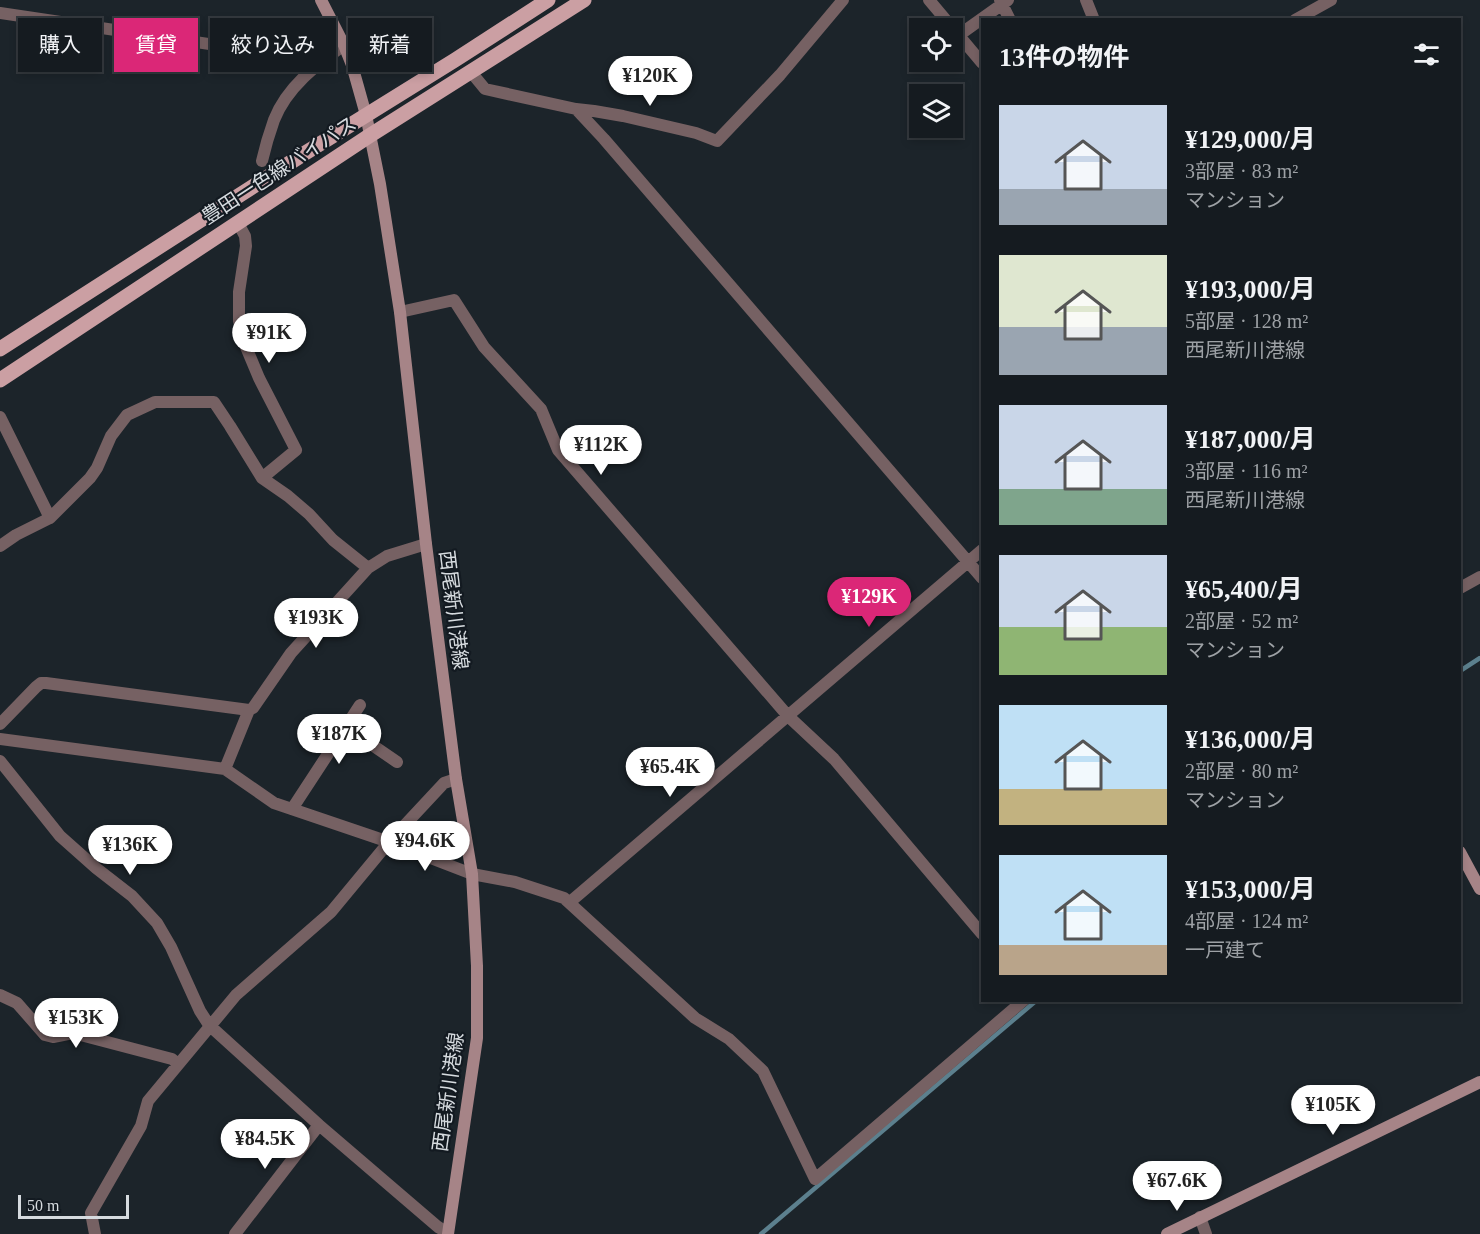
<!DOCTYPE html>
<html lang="ja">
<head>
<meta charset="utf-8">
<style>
	:root { --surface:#151b20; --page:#22282d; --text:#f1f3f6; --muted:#9da1a5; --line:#34393e; --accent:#db2777 }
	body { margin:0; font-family:"Times New Roman","Noto Sans JP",serif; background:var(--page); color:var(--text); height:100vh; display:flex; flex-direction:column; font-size:22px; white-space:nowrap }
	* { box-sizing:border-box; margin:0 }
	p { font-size:20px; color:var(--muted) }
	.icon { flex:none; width:33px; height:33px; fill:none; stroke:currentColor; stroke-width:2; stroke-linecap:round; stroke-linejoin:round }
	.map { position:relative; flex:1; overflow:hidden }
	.sheet { position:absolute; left:981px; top:18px; width:480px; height:984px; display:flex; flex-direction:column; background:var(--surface); border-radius:0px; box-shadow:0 3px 9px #0003,0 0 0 2px var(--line) }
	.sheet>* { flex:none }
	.banner { position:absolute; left:18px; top:18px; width:570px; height:54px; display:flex; gap:12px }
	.controls { position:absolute; left:909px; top:18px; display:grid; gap:12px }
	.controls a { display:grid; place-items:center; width:54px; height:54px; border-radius:0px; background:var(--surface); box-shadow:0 3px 9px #0003,0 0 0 2px var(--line); font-size:30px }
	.scale { position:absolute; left:18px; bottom:15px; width:111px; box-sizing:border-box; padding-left:6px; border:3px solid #d6dbdf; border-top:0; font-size:16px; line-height:21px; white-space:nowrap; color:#d6dbdf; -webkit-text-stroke:4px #131a21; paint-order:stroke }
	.price { position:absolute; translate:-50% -51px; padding:0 14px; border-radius:21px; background:#fff; color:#222; font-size:20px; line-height:39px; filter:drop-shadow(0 2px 3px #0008) }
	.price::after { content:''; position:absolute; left:50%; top:36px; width:18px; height:14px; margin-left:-9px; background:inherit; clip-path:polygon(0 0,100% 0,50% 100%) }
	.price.selected { background:var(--accent); color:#fff }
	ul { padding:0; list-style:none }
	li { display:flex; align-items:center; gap:18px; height:150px; padding:0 18px }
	li span { display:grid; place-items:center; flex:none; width:168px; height:120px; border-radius:0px; color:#555 }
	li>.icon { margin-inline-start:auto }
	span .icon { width:72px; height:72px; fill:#fffc; stroke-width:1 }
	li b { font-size:26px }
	h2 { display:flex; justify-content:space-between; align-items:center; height:72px; padding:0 18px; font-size:26px }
	.chip { padding:0 21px; border-radius:0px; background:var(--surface); box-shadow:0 3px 9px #0003,0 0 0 2px var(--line); font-size:21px; line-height:54px }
	.chip.selected { background:var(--accent); color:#fff }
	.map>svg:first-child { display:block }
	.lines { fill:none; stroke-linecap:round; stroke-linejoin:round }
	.stream { stroke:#5c808e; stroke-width:4.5 }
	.street { stroke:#766163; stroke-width:12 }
	.secondary { stroke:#a68487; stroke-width:12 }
	.primary { stroke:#cb9fa3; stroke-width:15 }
	.labels { text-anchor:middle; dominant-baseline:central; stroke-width:4.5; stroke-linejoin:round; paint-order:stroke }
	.street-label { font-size:20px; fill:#d6dbdf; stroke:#131a21 }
</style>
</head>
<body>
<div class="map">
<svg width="1480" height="1234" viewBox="0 0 1480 1234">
	<rect width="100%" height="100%" fill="#1c242a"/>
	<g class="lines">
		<!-- stream -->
		<path class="stream" d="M1460,671L1480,658
			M761,1234L1037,1000"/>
		<!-- street -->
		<path class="street" d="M929,0L982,63
			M1000,0L1010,20
			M1086,0L1094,20
			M0,13L263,52L317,65
			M1295,20L1331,0
			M959,35L1008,0
			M471,72L485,89L576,109L594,111L623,116L696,133L717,141L780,75L843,0
			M576,109L604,139L982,578
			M262,161C265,148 269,134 274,120C287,87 316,65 344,45
			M238,223L245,236L246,246L239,292V321L246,347L259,378L296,450L262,478
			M400,312L454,300L484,347L541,409L558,450L788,716L834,759L982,934
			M0,417L50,518
			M0,546L16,535L50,518L90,478L97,468L111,436L127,415L155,402H214L230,426L262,478L288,496L309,514L333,540L368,568
			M1460,588L1480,577
			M0,724L36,687L41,683H46L249,710
			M346,727L397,762
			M0,739L225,769L274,803L389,842L472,874L515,882L564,898L695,1018L729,1039L763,1071L815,1179L1024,1000
			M0,761L60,836L96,868L132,896L157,923L171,947L200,1011L209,1025L319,1125L438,1227L448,1233
			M225,769L249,710L253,708L291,653L368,568L387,556L426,544
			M292,809L360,705
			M570,902L982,550
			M0,995L17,1003L45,1035L53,1037L73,1033L172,1059L178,1064
			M1200,1217L1206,1234
			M95,1234L91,1213L141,1126L148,1101L236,995L331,912L389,842L444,783L456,779
			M235,1234L319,1125"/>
		<!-- secondary -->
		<path class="secondary" d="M321,0L344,45L352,65L366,115L380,184L400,312L426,544L456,779L472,874L477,966V1038L448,1234
			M1460,852L1480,889
			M1167,1234L1480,1082"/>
		<!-- primary -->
		<path class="primary" d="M0,349L302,155L455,60L548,0
			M0,380L369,136L584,0"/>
	</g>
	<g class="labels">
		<!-- street labels -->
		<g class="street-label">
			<text transform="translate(279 170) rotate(-33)">豊田一色線バイパス</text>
			<text transform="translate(454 610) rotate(83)">西尾新川港線</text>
			<text transform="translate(448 1092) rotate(-82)">西尾新川港線</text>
		</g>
	</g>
</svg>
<div class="controls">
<a><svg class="icon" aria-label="locate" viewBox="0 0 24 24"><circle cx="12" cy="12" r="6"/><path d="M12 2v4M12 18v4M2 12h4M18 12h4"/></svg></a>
<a><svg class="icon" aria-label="layers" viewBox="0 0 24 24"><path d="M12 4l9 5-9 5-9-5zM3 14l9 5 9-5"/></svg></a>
</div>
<div class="scale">50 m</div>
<b class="price" style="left:650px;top:107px">¥120K</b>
<b class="price" style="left:269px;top:364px">¥91K</b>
<b class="price" style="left:601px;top:476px">¥112K</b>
<b class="price selected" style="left:869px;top:628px">¥129K</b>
<b class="price" style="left:316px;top:649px">¥193K</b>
<b class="price" style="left:339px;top:765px">¥187K</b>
<b class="price" style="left:670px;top:798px">¥65.4K</b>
<b class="price" style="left:425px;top:872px">¥94.6K</b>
<b class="price" style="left:130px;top:876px">¥136K</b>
<b class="price" style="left:76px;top:1049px">¥153K</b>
<b class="price" style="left:1333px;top:1136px">¥105K</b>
<b class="price" style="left:265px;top:1170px">¥84.5K</b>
<b class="price" style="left:1177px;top:1212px">¥67.6K</b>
<div class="banner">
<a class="chip">購入</a>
<a class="chip selected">賃貸</a>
<a class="chip">絞り込み</a>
<a class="chip">新着</a>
</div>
<section class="sheet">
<h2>13件の物件<svg class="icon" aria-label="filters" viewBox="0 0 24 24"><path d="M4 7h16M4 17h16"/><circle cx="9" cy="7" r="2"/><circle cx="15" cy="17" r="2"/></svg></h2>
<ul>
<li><span style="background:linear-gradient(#c9d6e8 70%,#9aa5b1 0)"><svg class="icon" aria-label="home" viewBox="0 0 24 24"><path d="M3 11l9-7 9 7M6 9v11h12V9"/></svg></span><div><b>¥129,000/月</b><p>3部屋 · 83 m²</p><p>マンション</p></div></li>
<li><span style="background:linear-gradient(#dfe7d0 60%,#9aa5b1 0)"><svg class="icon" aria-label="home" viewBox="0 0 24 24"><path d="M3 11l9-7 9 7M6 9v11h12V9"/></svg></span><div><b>¥193,000/月</b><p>5部屋 · 128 m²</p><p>西尾新川港線</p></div></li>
<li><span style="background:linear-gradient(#c9d6e8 70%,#7fa58c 0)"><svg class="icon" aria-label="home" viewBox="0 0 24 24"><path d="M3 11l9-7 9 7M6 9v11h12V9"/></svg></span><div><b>¥187,000/月</b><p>3部屋 · 116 m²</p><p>西尾新川港線</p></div></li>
<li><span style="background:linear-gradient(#c9d6e8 60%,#8fb573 0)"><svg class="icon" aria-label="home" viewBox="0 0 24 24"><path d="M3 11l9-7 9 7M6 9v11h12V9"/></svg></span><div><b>¥65,400/月</b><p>2部屋 · 52 m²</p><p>マンション</p></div></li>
<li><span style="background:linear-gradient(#bfe0f5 70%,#c2b280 0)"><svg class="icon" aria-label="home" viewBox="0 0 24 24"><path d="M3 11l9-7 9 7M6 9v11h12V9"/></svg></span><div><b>¥136,000/月</b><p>2部屋 · 80 m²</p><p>マンション</p></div></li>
<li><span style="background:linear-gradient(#bfe0f5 75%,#b9a48a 0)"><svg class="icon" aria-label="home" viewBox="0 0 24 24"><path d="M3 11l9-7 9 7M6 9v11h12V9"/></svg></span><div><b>¥153,000/月</b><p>4部屋 · 124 m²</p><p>一戸建て</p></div></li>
</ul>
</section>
</div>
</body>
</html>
